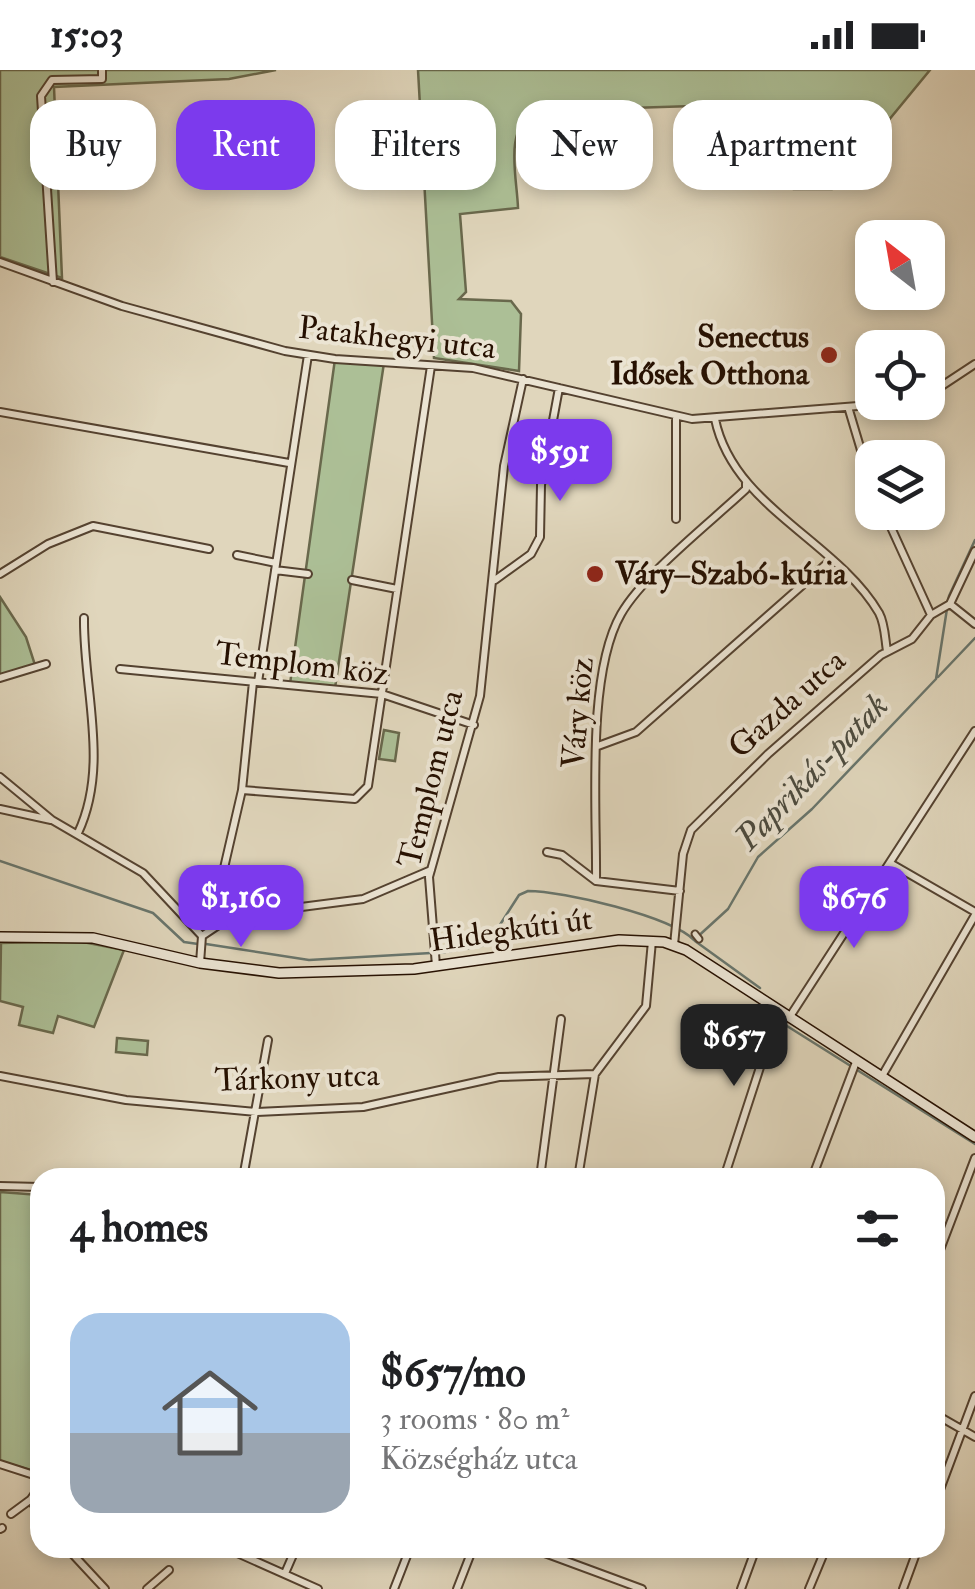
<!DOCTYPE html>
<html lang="en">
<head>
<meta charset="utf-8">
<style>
	:root { --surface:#fff; --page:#f2f2f2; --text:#202124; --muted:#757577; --line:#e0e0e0; --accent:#7c3aed }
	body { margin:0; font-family:"IM FELL Double Pica",serif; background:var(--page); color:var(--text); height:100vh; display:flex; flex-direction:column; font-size:38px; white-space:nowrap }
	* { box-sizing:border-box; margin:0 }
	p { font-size:32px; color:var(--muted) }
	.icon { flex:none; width:55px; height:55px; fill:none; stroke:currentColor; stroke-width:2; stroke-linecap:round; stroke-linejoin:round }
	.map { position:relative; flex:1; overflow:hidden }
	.sheet { position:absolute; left:30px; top:1098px; width:915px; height:390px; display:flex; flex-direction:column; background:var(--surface); border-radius:30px; box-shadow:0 5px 15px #0003 }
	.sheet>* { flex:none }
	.banner { position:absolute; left:30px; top:30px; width:915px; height:90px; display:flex; gap:20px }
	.needle { width:65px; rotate:329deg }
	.fabs { position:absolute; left:855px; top:150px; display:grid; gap:20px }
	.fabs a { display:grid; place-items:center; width:90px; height:90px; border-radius:20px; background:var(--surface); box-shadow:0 5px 15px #0003; font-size:50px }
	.price { position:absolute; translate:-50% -85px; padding:0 22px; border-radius:20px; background:var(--accent); color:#fff; font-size:32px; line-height:65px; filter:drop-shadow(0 2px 5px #0008) }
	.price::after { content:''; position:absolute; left:50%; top:60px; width:30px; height:22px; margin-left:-15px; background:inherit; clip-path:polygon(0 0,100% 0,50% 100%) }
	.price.current { background:#222; color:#fff }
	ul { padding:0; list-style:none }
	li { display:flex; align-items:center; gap:30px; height:250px; padding:0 40px }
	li+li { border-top:2px solid var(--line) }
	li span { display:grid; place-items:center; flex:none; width:280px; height:200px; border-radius:30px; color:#555 }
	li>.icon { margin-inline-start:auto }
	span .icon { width:120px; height:120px; fill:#fffc; stroke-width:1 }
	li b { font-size:42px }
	h2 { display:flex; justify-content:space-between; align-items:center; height:120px; padding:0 40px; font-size:42px }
	.pill { padding:0 35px; border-radius:30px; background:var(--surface); box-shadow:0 5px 15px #0003; font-size:35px; line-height:90px }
	.pill.current { background:var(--accent); color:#fff }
	.status { display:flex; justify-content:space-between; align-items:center; height:70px; padding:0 50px; background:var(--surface); direction:ltr }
	.status svg { height:28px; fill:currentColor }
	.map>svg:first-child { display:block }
	.green { fill:#acbf96; stroke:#69684c; stroke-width:2.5 }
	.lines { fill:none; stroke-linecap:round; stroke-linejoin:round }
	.stream { stroke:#68756c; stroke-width:2.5 }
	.pedestrian-casing { stroke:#544230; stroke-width:9 }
	.minor-casing { stroke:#544230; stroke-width:10 }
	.secondary-casing { stroke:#261001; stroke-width:12 }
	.pedestrian { stroke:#ebe4d3; stroke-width:5 }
	.minor { stroke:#ebe4d3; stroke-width:6 }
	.secondary { stroke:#ebe4d3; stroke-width:9 }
	.poi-dot { fill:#8f2418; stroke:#ebe4d3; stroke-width:4 }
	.labels { text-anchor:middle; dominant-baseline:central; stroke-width:8; stroke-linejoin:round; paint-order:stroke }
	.poi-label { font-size:32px; font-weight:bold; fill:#261001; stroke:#ebe4d3; text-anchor:end }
	.street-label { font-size:32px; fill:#261001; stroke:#ebe4d3 }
	.water-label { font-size:35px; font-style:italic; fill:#4c4b3f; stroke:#ebe4d3 }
</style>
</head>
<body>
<div class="status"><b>15:03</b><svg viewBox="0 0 49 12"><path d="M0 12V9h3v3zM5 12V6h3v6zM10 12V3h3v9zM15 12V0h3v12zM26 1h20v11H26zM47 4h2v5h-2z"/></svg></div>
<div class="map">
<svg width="975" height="1519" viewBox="0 0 975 1519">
	<rect width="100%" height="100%" fill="#e0d6bc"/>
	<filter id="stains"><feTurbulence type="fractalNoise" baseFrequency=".002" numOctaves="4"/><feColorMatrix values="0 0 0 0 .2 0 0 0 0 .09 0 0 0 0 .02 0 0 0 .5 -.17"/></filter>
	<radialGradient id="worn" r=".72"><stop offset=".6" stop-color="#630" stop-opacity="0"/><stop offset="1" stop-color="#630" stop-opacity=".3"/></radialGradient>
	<!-- green -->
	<path class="green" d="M0,0H276L229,9L54,17L62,208L0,187Z
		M418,0H930L832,119H794V88L805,87L790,60V33L536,41C503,58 517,106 518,138L460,144L466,222L459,229L511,231L521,244L519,301L434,288Z
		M335,289L384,293L335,618L290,614Z
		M0,527L26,567L35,595L0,608Z
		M384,660L399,663L395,691L379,689Z
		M78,871L124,880L94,957L58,946L53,963L19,955L23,937L0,931L1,873Z
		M117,968L148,971L147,985L116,982Z
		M0,1122L40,1125V1403L0,1391Z"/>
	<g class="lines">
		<!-- stream -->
		<path class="stream" d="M938,607L975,568
			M0,791L153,843L184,872L198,874
			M695,871L760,918
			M206,874L309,890L431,883
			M439,883L487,875L519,825L528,821C563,821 670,846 694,870L728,839L758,787L812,739L936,609L949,526L975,470
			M779,951L975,1074"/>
		<!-- pedestrian casing -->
		<g class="pedestrian-casing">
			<path id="pedestrian" d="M695,864L699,869"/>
		</g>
		<!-- minor casing -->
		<g class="minor-casing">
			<path id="minor" d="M0,192L122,236L285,281L335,289L473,298L692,349L909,332
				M53,212L41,26L52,10L102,9V0
				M928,325L975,294
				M849,340L872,417
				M0,342L289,393
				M715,349C733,437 836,470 879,543C885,554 885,569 887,581
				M884,442L931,545
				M676,449V346
				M237,485L276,493
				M275,500L308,504
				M0,504L48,474L93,456L209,479
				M352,510L397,519
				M495,510L531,484L540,467L541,415L559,318
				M950,534L975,554
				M120,599L382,624L474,655
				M0,608L46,594
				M258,612L308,285
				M598,676L636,662L832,489
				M0,707L52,750L143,803L202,866
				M242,720L355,729L368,716L431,296
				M0,739L51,750
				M78,763C110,695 83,619 84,548
				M547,782L562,785L596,811L680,821
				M890,793L975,842
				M221,811L242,720L253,612
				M596,811C597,740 586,605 621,544C643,505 711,452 746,419V413
				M184,843L215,853
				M202,866L232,846L363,829L431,800
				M674,875L683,784L691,760L768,684L881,585L912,569L931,545L950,534L975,481
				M200,893L202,866
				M436,896L429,807L480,626L504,396L523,309
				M789,948L975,661
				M0,1006L126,1030L257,1042L363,1037L499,1007L595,1004
				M882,1006L975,845
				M243,1108L268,970
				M540,1108L561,949
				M578,1108L595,1004L646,936L652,871
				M724,1108L778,942
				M812,1108L856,992
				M0,1116L40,1117
				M935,1193L975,1088
				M935,1344L975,1367
				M0,1394L40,1407
				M40,1416L31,1429L40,1447
				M935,1433L975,1326
				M11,1444L30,1430
				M0,1459L2,1458
				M67,1478L105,1519
				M226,1478L318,1519
				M531,1478L642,1519
				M286,1501L296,1478
				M147,1519L169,1500
				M394,1519L410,1478
				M457,1519L473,1478
				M741,1519L756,1478
				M809,1519L826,1478
				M903,1519L918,1478"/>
		</g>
		<!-- secondary casing -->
		<g class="secondary-casing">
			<path id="secondary" d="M0,867L93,868L200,893L279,903L414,899L619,870L664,872L686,880L975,1067"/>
		</g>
		<!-- pedestrian -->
		<use href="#pedestrian" class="pedestrian"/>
		<!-- minor -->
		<use href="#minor" class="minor"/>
		<!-- secondary -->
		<use href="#secondary" class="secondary"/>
	</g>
	<!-- markers -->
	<g class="poi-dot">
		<circle cx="829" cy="285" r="10"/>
		<circle cx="595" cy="504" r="10"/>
	</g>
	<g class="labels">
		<!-- poi labels -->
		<g class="poi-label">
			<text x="809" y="267">Senectus<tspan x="809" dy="37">Idősek Otthona</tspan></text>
			<text x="615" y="504" text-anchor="start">Váry–Szabó-kúria</text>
		</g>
		<!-- street labels -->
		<g class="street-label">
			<text transform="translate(397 268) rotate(6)">Patakhegyi utca</text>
			<text transform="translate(302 594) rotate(7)">Templom köz</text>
			<text transform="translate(787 634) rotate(-42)">Gazda utca</text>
			<text transform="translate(578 643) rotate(-85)">Váry köz</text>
			<text transform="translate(431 709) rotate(-76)">Templom utca</text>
			<text transform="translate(511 860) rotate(-8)">Hidegkúti út</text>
			<text transform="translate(297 1008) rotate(-2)">Tárkony utca</text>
		</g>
		<!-- water labels -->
		<g class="water-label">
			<text transform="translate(812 702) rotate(-46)">Paprikás-patak</text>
		</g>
	</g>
	<rect width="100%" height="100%" filter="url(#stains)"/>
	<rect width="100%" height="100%" fill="url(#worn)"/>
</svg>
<div class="fabs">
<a><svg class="needle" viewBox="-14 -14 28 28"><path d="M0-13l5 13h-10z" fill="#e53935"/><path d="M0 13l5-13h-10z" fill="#757577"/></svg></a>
<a><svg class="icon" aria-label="locate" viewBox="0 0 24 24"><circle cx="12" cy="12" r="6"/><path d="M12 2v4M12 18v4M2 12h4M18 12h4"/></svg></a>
<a><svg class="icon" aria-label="layers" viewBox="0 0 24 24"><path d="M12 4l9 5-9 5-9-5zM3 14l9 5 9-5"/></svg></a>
</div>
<b class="price" style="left:560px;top:434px">$591</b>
<b class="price" style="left:241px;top:880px">$1,160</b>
<b class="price" style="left:854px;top:881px">$676</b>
<b class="price current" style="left:734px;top:1019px">$657</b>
<div class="banner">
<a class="pill">Buy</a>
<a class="pill current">Rent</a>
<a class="pill">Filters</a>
<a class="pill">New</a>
<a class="pill">Apartment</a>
</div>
<section class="sheet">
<h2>4 homes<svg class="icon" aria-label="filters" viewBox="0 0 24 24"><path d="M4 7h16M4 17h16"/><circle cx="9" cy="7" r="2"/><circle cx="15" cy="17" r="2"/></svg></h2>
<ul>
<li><span style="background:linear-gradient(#a9c7e8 60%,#9aa5b1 0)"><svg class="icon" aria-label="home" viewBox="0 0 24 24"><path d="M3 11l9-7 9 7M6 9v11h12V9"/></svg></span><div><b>$657/mo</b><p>3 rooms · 80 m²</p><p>Községház utca</p></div></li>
</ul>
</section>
</div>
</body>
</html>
